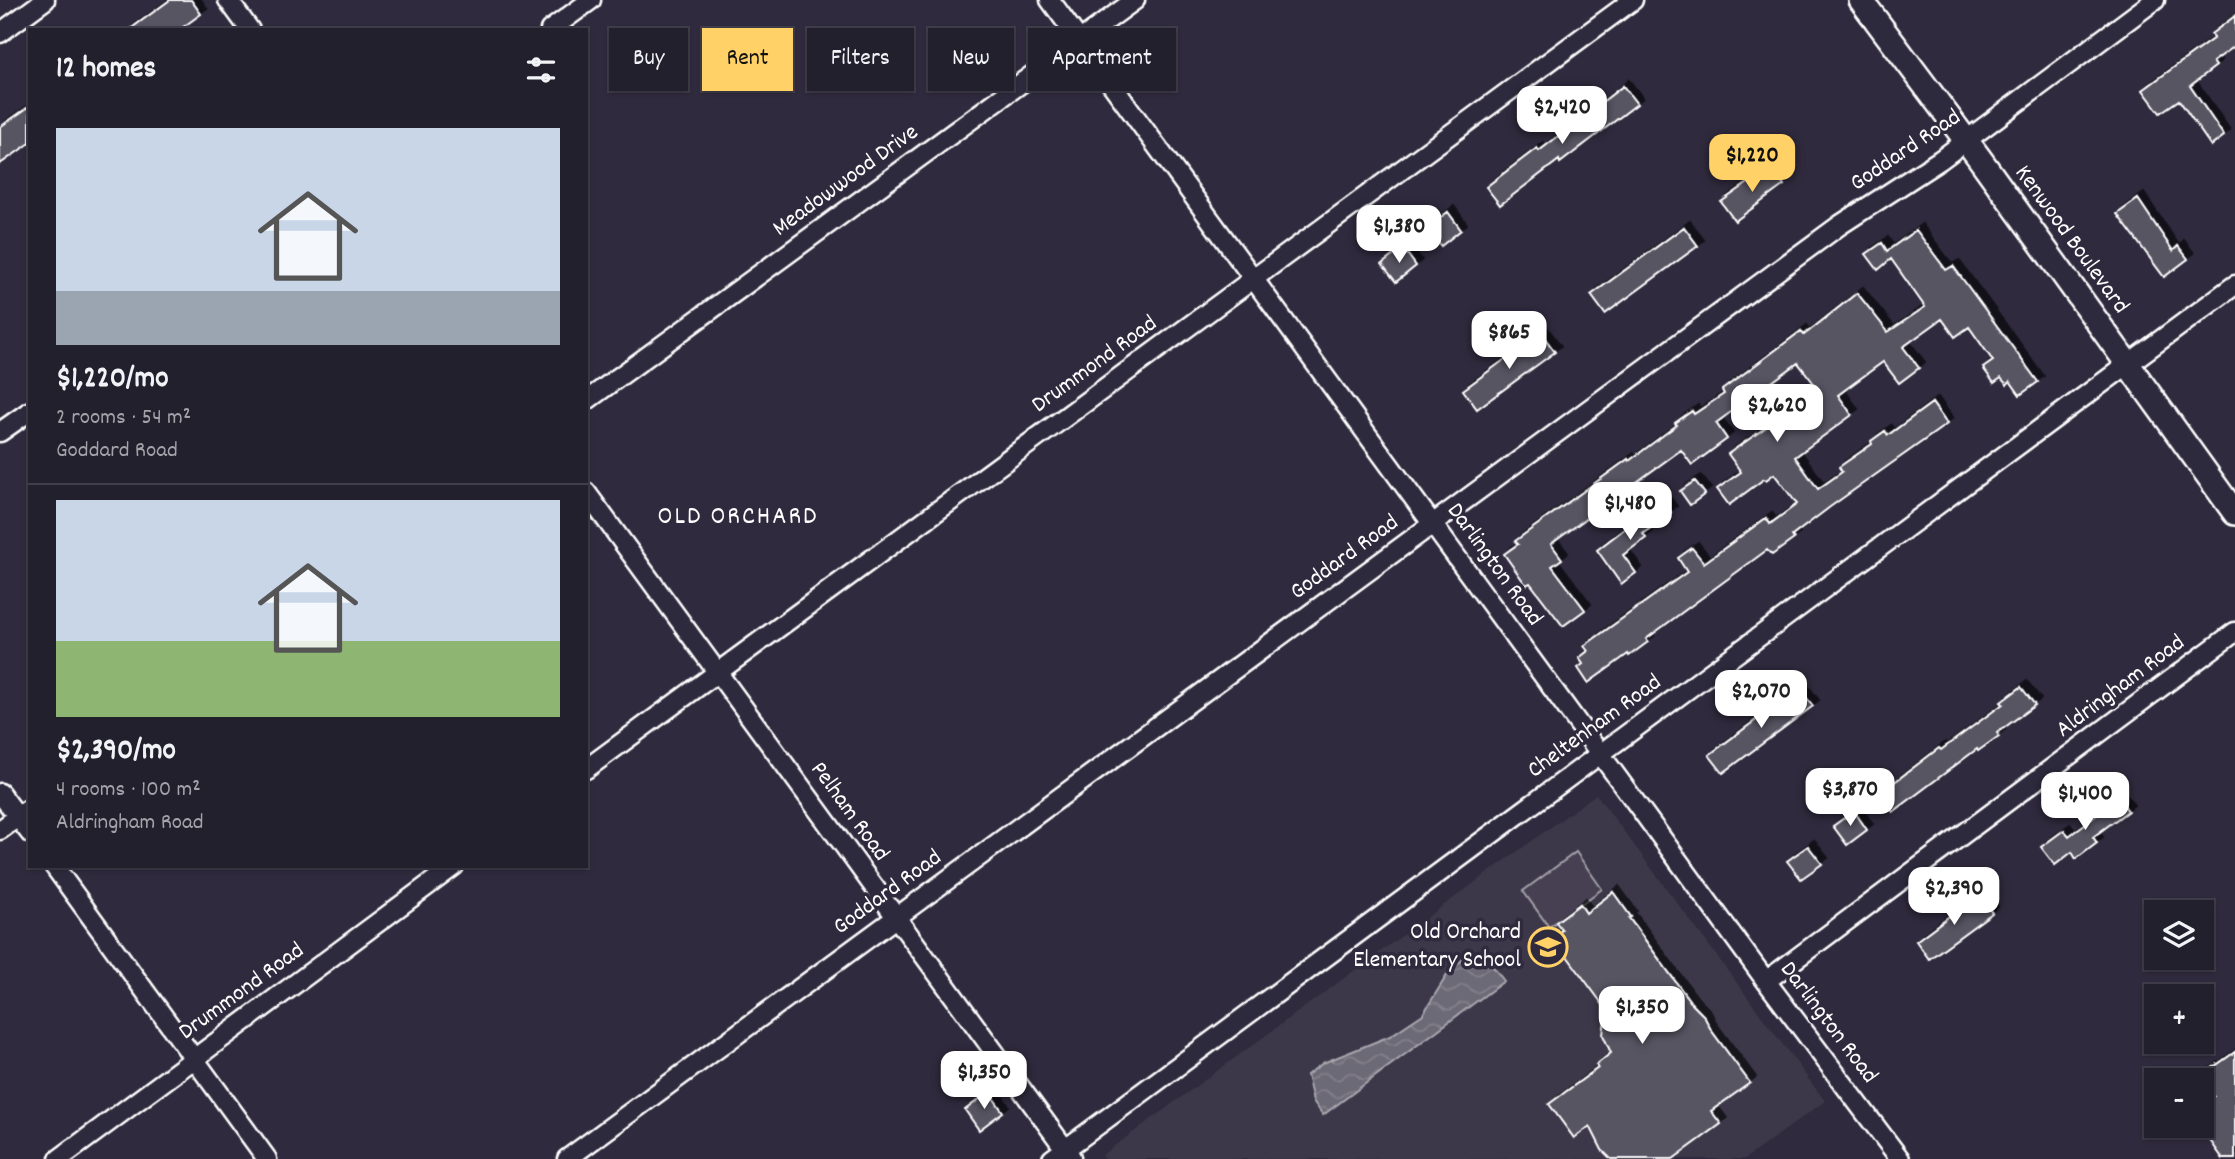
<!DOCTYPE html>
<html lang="en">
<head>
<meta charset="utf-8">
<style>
	:root { --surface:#23202e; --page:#2f2d3a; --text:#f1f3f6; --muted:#a3a3aa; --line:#403e4a; --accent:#ffd166 }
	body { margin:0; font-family:Dekko,sans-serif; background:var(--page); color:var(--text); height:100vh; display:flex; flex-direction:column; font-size:26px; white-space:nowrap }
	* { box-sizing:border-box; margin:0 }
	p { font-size:23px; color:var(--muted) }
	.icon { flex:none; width:38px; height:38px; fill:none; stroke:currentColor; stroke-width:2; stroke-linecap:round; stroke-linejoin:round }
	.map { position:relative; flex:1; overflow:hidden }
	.side { position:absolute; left:28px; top:28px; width:560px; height:840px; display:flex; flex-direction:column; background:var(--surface); border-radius:0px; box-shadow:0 2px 5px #0004,0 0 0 2px var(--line) }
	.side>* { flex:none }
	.guide { position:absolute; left:609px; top:28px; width:665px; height:63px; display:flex; gap:14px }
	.tools { position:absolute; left:2144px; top:900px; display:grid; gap:14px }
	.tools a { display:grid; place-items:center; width:70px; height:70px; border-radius:0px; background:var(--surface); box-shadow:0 2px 5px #0004,0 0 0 2px var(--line); font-size:35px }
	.price { position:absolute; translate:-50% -60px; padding:0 16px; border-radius:14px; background:#fff; color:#222; font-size:23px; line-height:46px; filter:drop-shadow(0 2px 4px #0008) }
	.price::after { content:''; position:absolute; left:50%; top:42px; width:21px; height:16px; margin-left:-10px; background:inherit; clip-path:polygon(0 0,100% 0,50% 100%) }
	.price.on { background:var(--accent); color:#111 }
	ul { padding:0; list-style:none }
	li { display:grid; align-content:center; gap:14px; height:371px; padding:0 28px }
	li+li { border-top:2px solid var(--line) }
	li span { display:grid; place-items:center; height:217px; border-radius:0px; color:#555 }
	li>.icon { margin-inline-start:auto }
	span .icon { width:126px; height:126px; fill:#fffc; stroke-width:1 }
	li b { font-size:30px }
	h2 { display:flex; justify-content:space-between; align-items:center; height:84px; padding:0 28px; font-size:30px }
	.pill { padding:0 24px; border-radius:0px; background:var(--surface); box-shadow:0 2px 5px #0004,0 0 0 2px var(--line); font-size:24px; line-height:63px }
	.pill.on { background:var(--accent); color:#111 }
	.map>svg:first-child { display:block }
	.built { fill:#3c3749 }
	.park { fill:#464152; stroke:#a2a0a8; stroke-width:2 }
	.water { fill:url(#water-waves); stroke:#a7a6ad; stroke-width:2 }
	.building { fill:#595564; stroke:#fff; stroke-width:2; filter:url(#shadow) }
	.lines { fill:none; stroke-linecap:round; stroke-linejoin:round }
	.minor-casing { stroke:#fff; stroke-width:23 }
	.tertiary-casing { stroke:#fff; stroke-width:28 }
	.minor { stroke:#2f2a3d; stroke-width:18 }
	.tertiary { stroke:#2f2a3d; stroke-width:23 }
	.labels { text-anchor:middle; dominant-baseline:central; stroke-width:7; stroke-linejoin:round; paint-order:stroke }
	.street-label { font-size:24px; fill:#fff; stroke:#2f2a3d }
	.poi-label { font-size:24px; fill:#fff; stroke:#2f2a3d; text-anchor:end }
	.neighbourhood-label { font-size:26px; letter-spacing:2px; fill:#fff; stroke:#2f2a3d }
</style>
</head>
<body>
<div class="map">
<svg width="2235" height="1159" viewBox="0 0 2235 1159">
	<defs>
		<pattern id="water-waves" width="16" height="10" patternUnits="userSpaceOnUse" patternTransform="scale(1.75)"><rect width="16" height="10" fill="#6d6a77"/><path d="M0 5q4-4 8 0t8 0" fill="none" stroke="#83808b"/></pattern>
		<filter id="shadow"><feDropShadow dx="6" dy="-6" stdDeviation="0" flood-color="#0009"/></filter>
	</defs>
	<rect width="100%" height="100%" fill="#2f2a3d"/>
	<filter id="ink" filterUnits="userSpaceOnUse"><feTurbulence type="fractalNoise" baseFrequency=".0143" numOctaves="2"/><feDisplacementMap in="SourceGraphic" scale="14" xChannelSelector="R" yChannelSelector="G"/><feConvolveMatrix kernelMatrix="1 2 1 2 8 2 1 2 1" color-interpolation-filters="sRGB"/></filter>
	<g filter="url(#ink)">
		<!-- built -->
		<path class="built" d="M1596,794L1825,1101L1745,1159H1105L1102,1155Z"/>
		<!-- park -->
		<path class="park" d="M1576,852L1602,889L1549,927L1523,891Z"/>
		<!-- water -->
		<path class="water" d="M1464,958L1488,960L1504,981L1323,1115L1313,1101L1307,1075L1323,1063L1390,1036L1423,1014L1449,972Z"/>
		<!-- building -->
		<path class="building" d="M170,0H191L201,14L179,30H129Z
			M2235,16V46L2213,62L2216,66L2190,86L2224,136L2211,146L2179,100L2160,113L2143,90L2214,38L2211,34Z
			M1623,86L1637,104L1560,163L1559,160L1500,205L1486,187L1537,148L1539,151Z
			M30,106V143L0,164V127Z
			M1771,167L1784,185L1735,221L1721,202Z
			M2138,199L2173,251L2178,246L2188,259L2164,277L2117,214Z
			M1448,212L1461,230L1441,246L1427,227Z
			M1684,227L1698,246L1605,314L1591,295Z
			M1916,230L1946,270L1953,266L2038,382L2020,395L2010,381L2007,385L2001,378L1994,383L1983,368L1993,361L1969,327L1955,337L1942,319L1903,347L1919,368L1899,383L1883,362L1838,395L1852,415L1795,457L1818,489L1842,472L1839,467L1872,444L1871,441L1885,431L1888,435L1932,403L1947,424L1830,507L1792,536L1794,539L1772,555L1767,550L1646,639L1648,642L1629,656L1628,654L1588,683L1578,668L1583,664L1579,658L1588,651L1584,646L1687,572L1678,558L1692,548L1704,563L1766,518L1770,524L1797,504L1774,474L1766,480L1764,479L1729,505L1717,489L1741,472L1728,454L1819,390L1798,363L1716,423L1727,439L1692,465L1681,450L1551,544L1562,559L1552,566L1585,610L1563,626L1530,583L1526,585L1504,554L1518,544L1515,541L1628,459L1629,461L1677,425L1675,423L1692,411L1694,414L1724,394L1722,390L1801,331L1804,335L1857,293L1888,332L1925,307L1891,259L1878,270L1866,254L1882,243L1887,251Z
			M1403,248L1416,266L1396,282L1382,264Z
			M1541,333L1555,352L1477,409L1463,390Z
			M1695,481L1705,494L1690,505L1680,491Z
			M1662,500L1671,512L1643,534L1646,538L1623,555L1636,573L1621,584L1597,550Z
			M2021,687L2035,705L1997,733L1999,736L1978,751L1977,749L1893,812L1879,794L1939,748L1941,750L2003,704L2001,702Z
			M1799,688L1813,706L1723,773L1709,755Z
			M2115,793L2128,811L2093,837L2097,843L2076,859L2072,852L2055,865L2041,847L2064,830L2069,836L2098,814L2094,808Z
			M1854,811L1867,830L1847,845L1833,826Z
			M1808,846L1822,864L1801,879L1787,861Z
			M1613,892L1631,917L1629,918L1692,1004L1704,1016L1711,1030L1750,1083L1711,1111L1721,1124L1673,1159H1611L1602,1150L1590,1126L1574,1138L1549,1104L1598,1068L1596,1065L1611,1053L1603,1035L1606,1009L1553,937L1562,930L1556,922L1580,904L1586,913Z
			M1979,894L1992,913L1929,959L1916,941Z
			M2235,1052V1159H2223L2202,1129V1105L2214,1096L2201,1076Z
			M989,1092L1003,1112L979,1130L965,1110Z"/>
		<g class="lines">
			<!-- minor casing -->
			<g class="minor-casing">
				<path id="minor" d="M228,0L250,30
					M1050,0L1766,981L1900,1159
					M550,30L591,0
					M0,33L45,0
					M586,401L1135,0
					M0,432L30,411
					M586,492L1071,1157
					M586,769L1633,0
					M0,793L30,833
					M0,830L30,808
					M54,866L267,1159
					M1766,981L2235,632
					M59,1159L454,866
					M567,1159L1840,225L1940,160L2155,0
					M1052,1159L2235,285"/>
			</g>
			<!-- tertiary casing -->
			<g class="tertiary-casing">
				<path id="tertiary" d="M1861,0L1980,159L2235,513"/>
			</g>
			<!-- minor -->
			<use href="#minor" class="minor"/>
			<!-- tertiary -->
			<use href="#tertiary" class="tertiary"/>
		</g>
	</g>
	<!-- icons -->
	<defs>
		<g id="school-ring" transform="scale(2.0125)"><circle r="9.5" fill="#2f2a3d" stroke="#ffd166" stroke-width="1.5"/><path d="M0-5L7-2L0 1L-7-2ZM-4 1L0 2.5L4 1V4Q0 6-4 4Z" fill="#ffd166"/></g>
	</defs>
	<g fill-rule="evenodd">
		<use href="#school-ring" x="1548" y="947"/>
	</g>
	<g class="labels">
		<!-- street labels -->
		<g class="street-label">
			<text transform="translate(1906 151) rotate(-34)">Goddard Road</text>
			<text transform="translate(846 181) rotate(-36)">Meadowwood Drive</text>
			<text transform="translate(2071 240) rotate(54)">Kenwood Boulevard</text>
			<text transform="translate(1095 365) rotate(-36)">Drummond Road</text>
			<text transform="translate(1345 558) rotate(-36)">Goddard Road</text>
			<text transform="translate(1494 565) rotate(54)">Darlington Road</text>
			<text transform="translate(2121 687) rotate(-37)">Aldringham Road</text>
			<text transform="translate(1595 727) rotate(-36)">Cheltenham Road</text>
			<text transform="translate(849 812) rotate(54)">Pelham Road</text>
			<text transform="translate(888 893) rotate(-36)">Goddard Road</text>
			<text transform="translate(242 992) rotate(-36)">Drummond Road</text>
			<text transform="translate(1828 1023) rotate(53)">Darlington Road</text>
		</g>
		<!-- poi labels -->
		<g class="poi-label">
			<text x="1521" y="933">Old Orchard<tspan x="1521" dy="28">Elementary School</tspan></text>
		</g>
		<!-- neighbourhood labels -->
		<g class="neighbourhood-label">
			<text x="738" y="517">OLD ORCHARD</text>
		</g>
	</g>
</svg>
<div class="tools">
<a><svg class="icon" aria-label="layers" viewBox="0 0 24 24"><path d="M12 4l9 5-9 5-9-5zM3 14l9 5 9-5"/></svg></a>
<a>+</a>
<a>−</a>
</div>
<b class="price" style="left:1562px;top:146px">$2,420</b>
<b class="price on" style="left:1752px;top:194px">$1,220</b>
<b class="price" style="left:1399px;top:265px">$1,380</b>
<b class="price" style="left:1509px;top:371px">$865</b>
<b class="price" style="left:1777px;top:444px">$2,620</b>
<b class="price" style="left:1630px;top:542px">$1,480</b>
<b class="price" style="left:1761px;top:730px">$2,070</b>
<b class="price" style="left:1850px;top:828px">$3,870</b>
<b class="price" style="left:2085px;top:832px">$1,400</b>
<b class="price" style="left:1954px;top:927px">$2,390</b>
<b class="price" style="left:1642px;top:1046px">$1,350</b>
<b class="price" style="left:984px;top:1111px">$1,350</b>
<div class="guide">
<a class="pill">Buy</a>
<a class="pill on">Rent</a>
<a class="pill">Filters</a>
<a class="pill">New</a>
<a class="pill">Apartment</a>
</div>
<section class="side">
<h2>12 homes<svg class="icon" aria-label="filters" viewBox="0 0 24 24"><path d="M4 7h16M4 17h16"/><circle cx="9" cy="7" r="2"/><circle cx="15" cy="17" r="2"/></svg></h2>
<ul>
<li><span style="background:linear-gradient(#c9d6e8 75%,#9aa5b1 0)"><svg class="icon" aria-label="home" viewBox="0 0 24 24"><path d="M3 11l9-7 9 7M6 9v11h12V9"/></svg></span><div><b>$1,220/mo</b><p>2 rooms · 54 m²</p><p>Goddard Road</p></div></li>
<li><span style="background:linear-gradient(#c9d6e8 65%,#8fb573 0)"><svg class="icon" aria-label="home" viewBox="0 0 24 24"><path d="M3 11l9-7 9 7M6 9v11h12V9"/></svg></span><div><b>$2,390/mo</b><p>4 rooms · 100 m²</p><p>Aldringham Road</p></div></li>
</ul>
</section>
</div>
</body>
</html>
